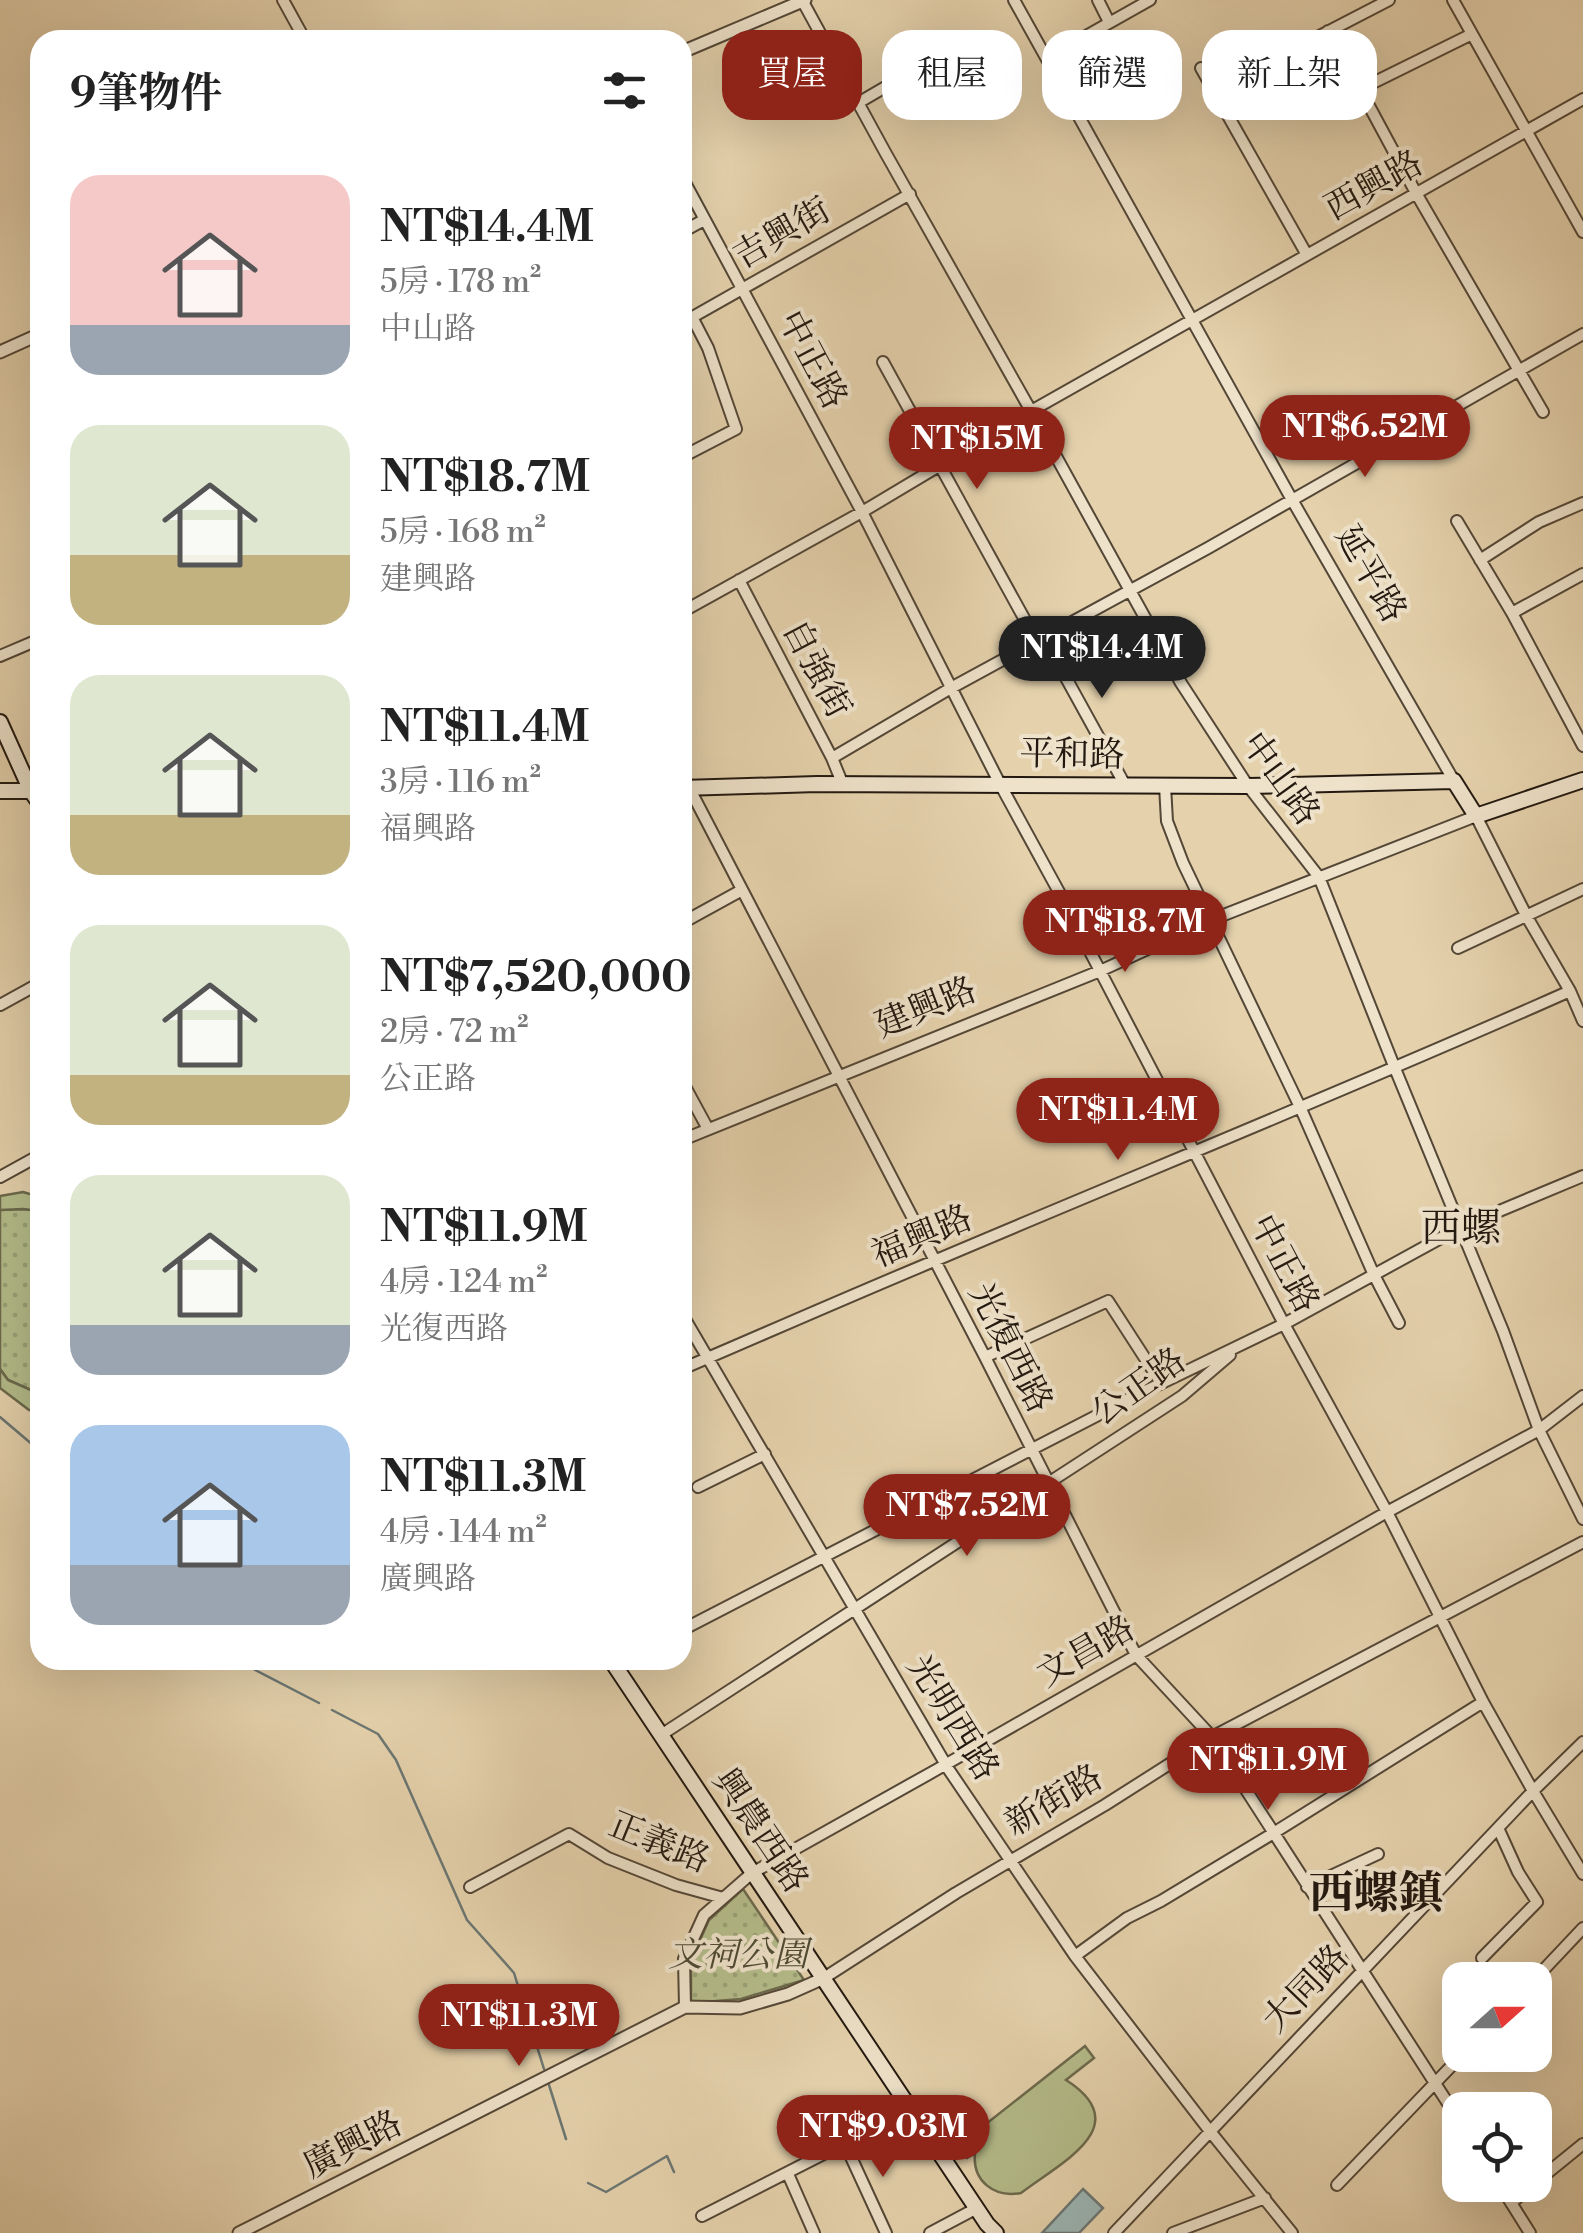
<!DOCTYPE html>
<html lang="zh-TW">
<head>
<meta charset="utf-8">
<style>
	:root { --surface:#fff; --page:#f6f6f6; --text:#222; --muted:#767676; --accent:#8f2418 }
	body { margin:0; font-family:"Libre Bodoni","Noto Serif TC",serif; background:var(--page); color:var(--text); height:100vh; display:flex; flex-direction:column; font-size:38px; white-space:nowrap }
	* { box-sizing:border-box; margin:0 }
	p { font-size:32px; color:var(--muted) }
	.icon { flex:none; width:55px; height:55px; fill:none; stroke:currentColor; stroke-width:2; stroke-linecap:round; stroke-linejoin:round }
	.map { position:relative; flex:1; overflow:hidden }
	.sheet { position:absolute; left:30px; top:30px; width:662px; height:1640px; display:flex; flex-direction:column; background:var(--surface); border-radius:30px; box-shadow:0 10px 40px #0002 }
	.sheet>* { flex:none }
	.hud { position:absolute; left:722px; top:30px; width:710px; height:90px; display:flex; gap:20px }
	.needle { width:65px; rotate:69deg }
	.controls { position:absolute; left:1442px; top:1962px; display:grid; gap:20px }
	.controls a { display:grid; place-items:center; width:110px; height:110px; border-radius:20px; background:var(--surface); box-shadow:0 10px 40px #0002; font-size:50px }
	.price { position:absolute; translate:-50% -85px; padding:0 22px; border-radius:35px; background:var(--accent); color:#fff; font-size:32px; line-height:65px; filter:drop-shadow(0 2px 5px #0008) }
	.price::after { content:''; position:absolute; left:50%; top:60px; width:30px; height:22px; margin-left:-15px; background:inherit; clip-path:polygon(0 0,100% 0,50% 100%) }
	.price.on { background:#222; color:#fff }
	ul { padding:0; list-style:none }
	li { display:flex; align-items:center; gap:30px; height:250px; padding:0 40px }
	li span { display:grid; place-items:center; flex:none; width:280px; height:200px; border-radius:30px; color:#555 }
	li>.icon { margin-inline-start:auto }
	span .icon { width:120px; height:120px; fill:#fffc; stroke-width:1 }
	li b { font-size:42px }
	h2 { display:flex; justify-content:space-between; align-items:center; height:120px; padding:0 40px; font-size:42px }
	.tag { padding:0 35px; border-radius:30px; background:var(--surface); box-shadow:0 10px 40px #0002; font-size:35px; line-height:90px }
	.tag.on { background:var(--accent); color:#fff }
	.map>svg:first-child { display:block }
	.grass { fill:url(#grass-dots); stroke:#6c6a4d; stroke-width:2.5 }
	.pitch { fill:#b4bc8a; stroke:#6c6a4d; stroke-width:2.5 }
	.water { fill:#9bb5b5; stroke:#6b7773; stroke-width:2.5 }
	.lines { fill:none; stroke-linecap:round; stroke-linejoin:round }
	.stream { stroke:#6b7773; stroke-width:2.5 }
	.minor-casing { stroke:#544737; stroke-width:14 }
	.tertiary-casing { stroke:#544737; stroke-width:15 }
	.secondary-casing { stroke:#231910; stroke-width:18 }
	.minor { stroke:#eee2ca; stroke-width:10 }
	.tertiary { stroke:#eee2ca; stroke-width:11 }
	.secondary { stroke:#eee2ca; stroke-width:14 }
	.labels { text-anchor:middle; dominant-baseline:central; stroke-width:8; stroke-linejoin:round; paint-order:stroke }
	.street-label { font-size:35px; fill:#231910; stroke:#eee2ca }
	.park-label { font-size:35px; font-style:italic; fill:#4e4a35; stroke:#eee2ca }
	.quarter-label { font-size:40px; fill:#231910; stroke:#eee2ca }
	.district-label { font-size:45px; font-weight:bold; fill:#231910; stroke:#eee2ca }
</style>
</head>
<body>
<div class="map">
<svg width="1583" height="2233" viewBox="0 0 1583 2233">
	<defs>
		<pattern id="grass-dots" width="8" height="8" patternUnits="userSpaceOnUse" patternTransform="scale(2.5)"><rect width="8" height="8" fill="#b4bc8a"/><path d="M2 2h.1M6 6h.1" fill="none" stroke="#9aa176" stroke-width="1.8" stroke-linecap="round"/></pattern>
	</defs>
	<rect width="100%" height="100%" fill="#e5d2ad"/>
	<filter id="stains"><feTurbulence type="fractalNoise" baseFrequency=".002" numOctaves="4"/><feColorMatrix values="0 0 0 0 .2 0 0 0 0 .09 0 0 0 0 .02 0 0 0 .5 -.17"/></filter>
	<radialGradient id="worn" r=".72"><stop offset=".6" stop-color="#630" stop-opacity="0"/><stop offset="1" stop-color="#630" stop-opacity=".3"/></radialGradient>
	<!-- grass -->
	<path class="grass" d="M23,1209L40,1211V1394L8,1380L0,1369V1210Z
		M743,1889L804,1980L741,1999L691,2003V1960L709,1920Z"/>
	<!-- pitch -->
	<path class="pitch" d="M23,1192L40,1197V1211L23,1209L0,1210V1196Z
		M0,1369L8,1380L40,1394V1411L29,1410L0,1388Z
		M1085,2046L1094,2058L1066,2080C1138,2126 1060,2163 1021,2193C994,2198 972,2181 975,2153L967,2158L958,2146Z"/>
	<!-- water -->
	<path class="water" d="M1083,2189L1103,2208L1079,2233H1042Z"/>
	<g class="lines">
		<!-- stream -->
		<path class="stream" d="M0,1417L40,1451
			M236,1660L319,1703
			M332,1710L378,1734L396,1760L467,1920L514,1973L544,2069
			M549,2085L566,2139
			M588,2183L606,2192L667,2156L674,2172"/>
		<!-- minor casing -->
		<g class="minor-casing">
			<path id="minor" d="M283,0L305,40
				M802,0L885,152L1031,411L1181,683L1248,786L1319,877L1394,1066L1503,1331L1539,1430L1583,1519
				M1014,0L1291,498L1454,781
				M1098,0L1109,22
				M1453,0L1583,232
				M1328,31L1343,60
				M1047,58L1150,0
				M1201,68L1307,255
				M1360,89L1416,193L1543,412
				M1215,90L1389,0
				M858,103L935,58L943,70
				M1316,111L1472,34
				M682,177L862,512L1000,784L1059,892L1284,1324L1387,1512L1483,1702L1533,1791L1583,1874
				M682,232L704,220
				M682,323L910,194
				M883,362L1036,640
				M682,457L736,429L708,348L692,317
				M1457,521L1512,613L1583,746
				M1480,560L1539,522L1583,503
				M739,580L832,758L843,785
				M682,612L862,512L1031,411L1583,99
				M1512,613L1583,574
				M1043,636L1125,785
				M0,656L40,639
				M832,758L951,688L1208,548L1583,334
				M682,774L985,1357L1136,1655L1212,1737L1460,2122
				M1165,786L1167,821L1183,863L1301,1109L1374,1275L1399,1323
				M682,923L742,890
				M1458,948L1583,889
				M0,1005L40,983
				M682,1081L708,1129
				M682,1140L1100,971L1211,920L1476,816L1527,917L1570,991L1583,1021
				M0,1177L40,1155
				M682,1314L949,1770L1075,1956L1209,2130L1292,2233
				M985,1357L1108,1301L1161,1383
				M682,1369C766,1333 850,1296 934,1261C1146,1171 1359,1085 1570,991
				M698,1487L765,1454
				M682,1630L1133,1397L1284,1324L1461,1227L1583,1176
				M661,1735L1182,1396L1230,1355
				M470,1887L569,1834L608,1858L676,1885L723,1898
				M1307,1887L1378,1854
				M1075,1956L1127,1918L1161,1901L1272,1834L1483,1702
				M1482,1958L1537,1902L1518,1872L1498,1828
				M824,1978L956,1893L1105,1805L1212,1737L1583,1542
				M1534,1980L1583,1928
				M685,2007L684,1959L704,1915L752,1873L936,1770L1387,1512L1539,1430L1583,1396
				M845,2144L886,2233
				M788,2174L814,2233
				M1535,2183L1583,2144
				M1337,2185L1462,2055
				M1500,2185L1530,2233
				M1511,2203L1533,2185
				M702,2216L910,2110
				M930,2233L977,2208
				M1114,2233L1533,1791L1583,1742
				M1173,2233L1265,2198"/>
		</g>
		<!-- tertiary casing -->
		<g class="tertiary-casing">
			<path id="tertiary" d="M682,52L805,0
				M0,352L40,334
				M239,2233L685,2007L740,2008L788,1994L824,1978"/>
		</g>
		<!-- secondary casing -->
		<g class="secondary-casing">
			<path id="secondary" d="M0,722L31,791L40,804
				M682,788L817,784L1248,786L1454,781L1476,816L1583,780
				M0,791H39
				M611,1660L987,2224L996,2233"/>
		</g>
		<!-- minor -->
		<use href="#minor" class="minor"/>
		<!-- tertiary -->
		<use href="#tertiary" class="tertiary"/>
		<!-- secondary -->
		<use href="#secondary" class="secondary"/>
	</g>
	<g class="labels">
		<!-- street labels -->
		<g class="street-label">
			<text transform="translate(1374 186) rotate(-29)">西興路</text>
			<text transform="translate(782 234) rotate(-30)">吉興街</text>
			<text transform="translate(812 360) rotate(62)">中正路</text>
			<text transform="translate(1370 574) rotate(60)">延平路</text>
			<text transform="translate(816 669) rotate(62)">自強街</text>
			<text transform="translate(1072 755) rotate(1)">平和路</text>
			<text transform="translate(1280 779) rotate(54)">中山路</text>
			<text transform="translate(926 1008) rotate(-22)">建興路</text>
			<text transform="translate(922 1237) rotate(-23)">福興路</text>
			<text transform="translate(1284 1264) rotate(62)">中正路</text>
			<text transform="translate(1010 1348) rotate(63)">光復西路</text>
			<text transform="translate(1139 1387) rotate(-35)">公正路</text>
			<text transform="translate(1086 1652) rotate(-30)">文昌路</text>
			<text transform="translate(952 1718) rotate(58)">光明西路</text>
			<text transform="translate(1054 1801) rotate(-30)">新街路</text>
			<text transform="translate(760 1831) rotate(56)">興農西路</text>
			<text transform="translate(659 1843) rotate(22)">正義路</text>
			<text transform="translate(1306 1989) rotate(-46)">大同路</text>
			<text transform="translate(353 2145) rotate(-27)">廣興路</text>
		</g>
		<!-- park labels -->
		<g class="park-label">
			<text x="738" y="1955">文祠公園</text>
		</g>
		<!-- quarter labels -->
		<g class="quarter-label">
			<text x="1461" y="1229">西螺</text>
		</g>
		<!-- district labels -->
		<g class="district-label">
			<text x="1376" y="1894">西螺鎮</text>
		</g>
	</g>
	<rect width="100%" height="100%" filter="url(#stains)"/>
	<rect width="100%" height="100%" fill="url(#worn)"/>
</svg>
<div class="controls">
<a><svg class="needle" viewBox="-14 -14 28 28"><path d="M0-13l5 13h-10z" fill="#e53935"/><path d="M0 13l5-13h-10z" fill="#767676"/></svg></a>
<a><svg class="icon" aria-label="locate" viewBox="0 0 24 24"><circle cx="12" cy="12" r="6"/><path d="M12 2v4M12 18v4M2 12h4M18 12h4"/></svg></a>
</div>
<b class="price" style="left:1365px;top:480px">NT$6.52M</b>
<b class="price" style="left:977px;top:492px">NT$15M</b>
<b class="price on" style="left:1102px;top:701px">NT$14.4M</b>
<b class="price" style="left:1125px;top:975px">NT$18.7M</b>
<b class="price" style="left:1118px;top:1163px">NT$11.4M</b>
<b class="price" style="left:967px;top:1559px">NT$7.52M</b>
<b class="price" style="left:1268px;top:1813px">NT$11.9M</b>
<b class="price" style="left:519px;top:2069px">NT$11.3M</b>
<b class="price" style="left:883px;top:2180px">NT$9.03M</b>
<div class="hud">
<a class="tag on">買屋</a>
<a class="tag">租屋</a>
<a class="tag">篩選</a>
<a class="tag">新上架</a>
</div>
<section class="sheet">
<h2>9筆物件<svg class="icon" aria-label="filters" viewBox="0 0 24 24"><path d="M4 7h16M4 17h16"/><circle cx="9" cy="7" r="2"/><circle cx="15" cy="17" r="2"/></svg></h2>
<ul>
<li><span style="background:linear-gradient(#f6c9c9 75%,#9aa5b1 0)"><svg class="icon" aria-label="home" viewBox="0 0 24 24"><path d="M3 11l9-7 9 7M6 9v11h12V9"/></svg></span><div><b>NT$14.4M</b><p>5房 · 178 m²</p><p>中山路</p></div></li>
<li><span style="background:linear-gradient(#dfe7d0 65%,#c2b280 0)"><svg class="icon" aria-label="home" viewBox="0 0 24 24"><path d="M3 11l9-7 9 7M6 9v11h12V9"/></svg></span><div><b>NT$18.7M</b><p>5房 · 168 m²</p><p>建興路</p></div></li>
<li><span style="background:linear-gradient(#dfe7d0 70%,#c2b280 0)"><svg class="icon" aria-label="home" viewBox="0 0 24 24"><path d="M3 11l9-7 9 7M6 9v11h12V9"/></svg></span><div><b>NT$11.4M</b><p>3房 · 116 m²</p><p>福興路</p></div></li>
<li><span style="background:linear-gradient(#dfe7d0 75%,#c2b280 0)"><svg class="icon" aria-label="home" viewBox="0 0 24 24"><path d="M3 11l9-7 9 7M6 9v11h12V9"/></svg></span><div><b>NT$7,520,000</b><p>2房 · 72 m²</p><p>公正路</p></div></li>
<li><span style="background:linear-gradient(#dfe7d0 75%,#9aa5b1 0)"><svg class="icon" aria-label="home" viewBox="0 0 24 24"><path d="M3 11l9-7 9 7M6 9v11h12V9"/></svg></span><div><b>NT$11.9M</b><p>4房 · 124 m²</p><p>光復西路</p></div></li>
<li><span style="background:linear-gradient(#a9c7e8 70%,#9aa5b1 0)"><svg class="icon" aria-label="home" viewBox="0 0 24 24"><path d="M3 11l9-7 9 7M6 9v11h12V9"/></svg></span><div><b>NT$11.3M</b><p>4房 · 144 m²</p><p>廣興路</p></div></li>
</ul>
</section>
</div>
</body>
</html>
